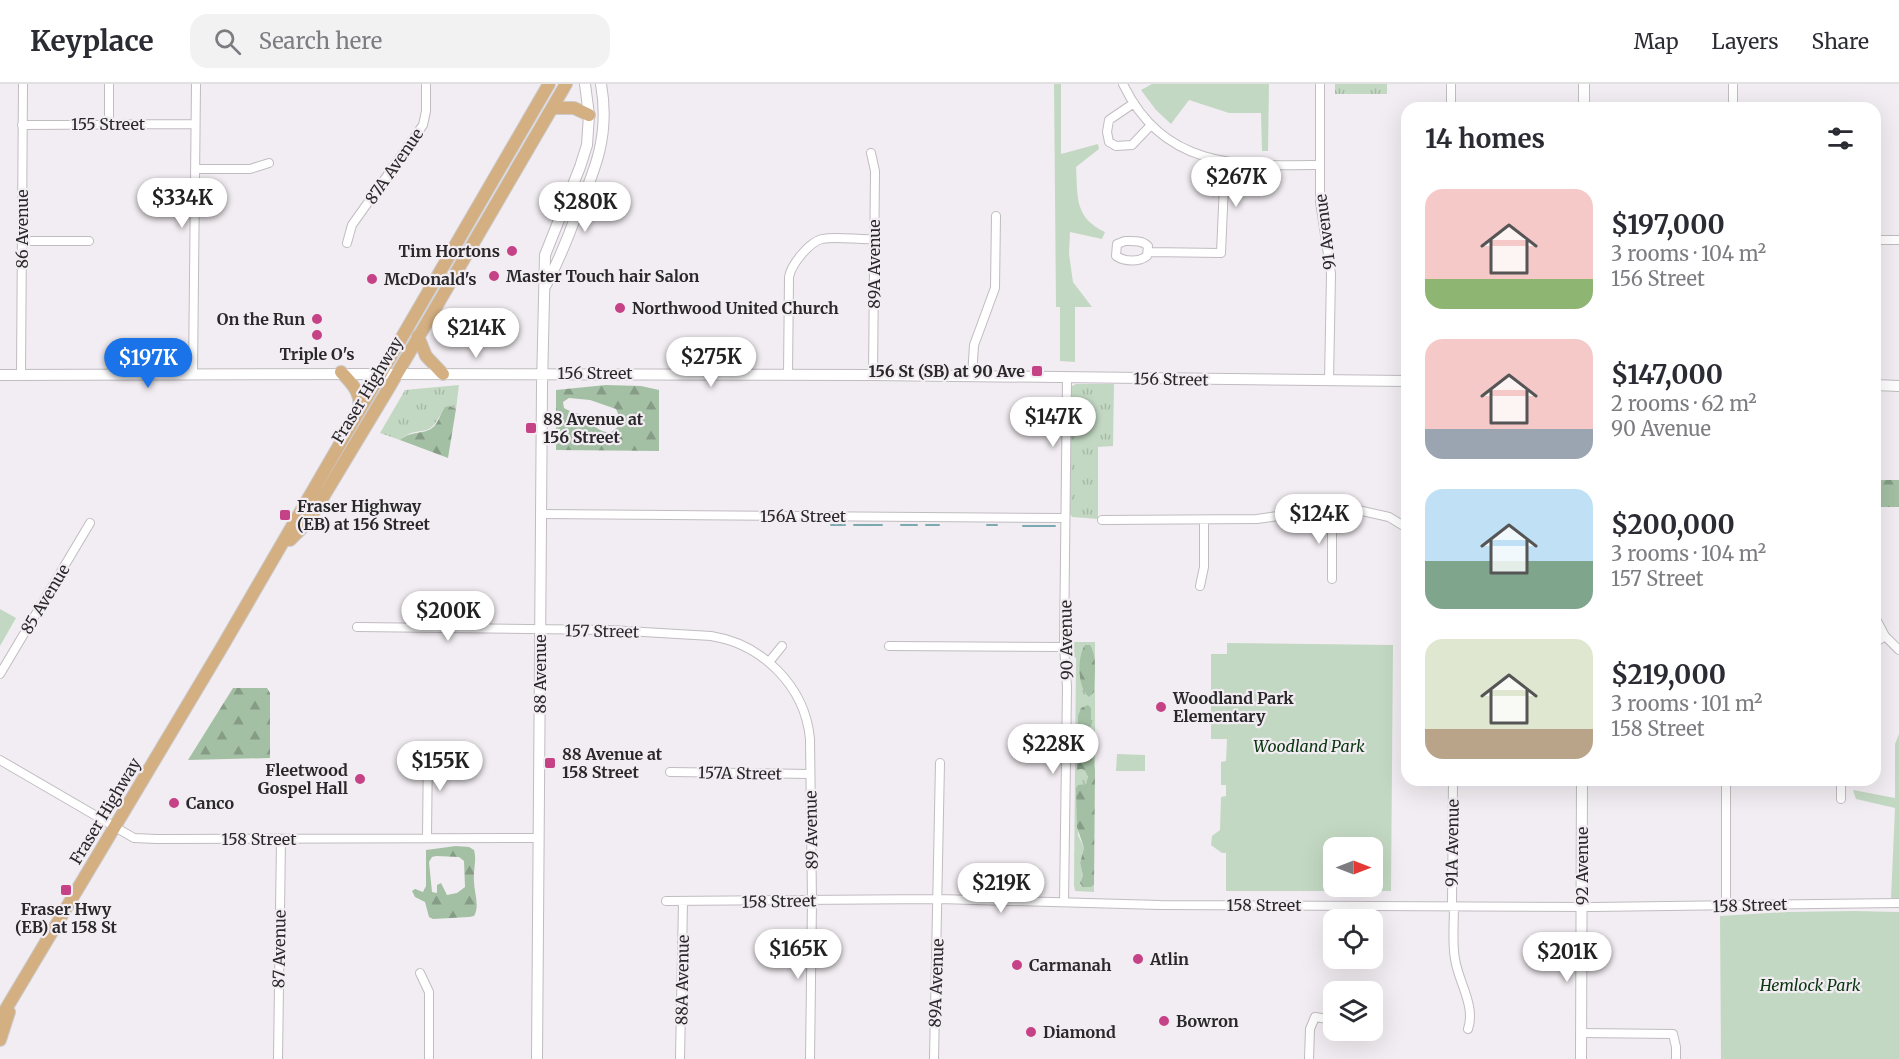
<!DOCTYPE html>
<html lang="en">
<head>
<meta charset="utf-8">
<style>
	:root { --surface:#fff; --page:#f2f2f3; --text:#2b2b33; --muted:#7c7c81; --line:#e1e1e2; --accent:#1a73e8 }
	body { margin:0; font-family:Merriweather,serif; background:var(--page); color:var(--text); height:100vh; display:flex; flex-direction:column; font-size:22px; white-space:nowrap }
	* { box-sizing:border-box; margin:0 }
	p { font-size:20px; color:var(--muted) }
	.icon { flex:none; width:33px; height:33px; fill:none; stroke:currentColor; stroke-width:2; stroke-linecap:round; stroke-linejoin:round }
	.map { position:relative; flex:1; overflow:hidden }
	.details { position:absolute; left:1401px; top:18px; width:480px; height:684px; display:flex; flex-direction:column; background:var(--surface); border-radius:18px; box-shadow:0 6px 24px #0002 }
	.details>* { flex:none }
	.needle { width:39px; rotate:90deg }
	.fabs { position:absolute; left:1323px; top:753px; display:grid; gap:12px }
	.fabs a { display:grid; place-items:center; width:60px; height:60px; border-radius:12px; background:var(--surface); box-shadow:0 6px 24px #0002; font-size:30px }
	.price { position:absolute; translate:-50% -51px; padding:0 14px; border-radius:21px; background:#fff; color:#222; font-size:20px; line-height:39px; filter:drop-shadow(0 2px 3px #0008) }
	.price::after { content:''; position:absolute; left:50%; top:36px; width:18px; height:14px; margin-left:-9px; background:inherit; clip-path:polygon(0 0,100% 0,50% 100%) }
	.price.active { background:var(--accent); color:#fff }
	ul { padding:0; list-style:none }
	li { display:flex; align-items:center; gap:18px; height:150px; padding:0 24px }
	li span { display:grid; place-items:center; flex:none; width:168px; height:120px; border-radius:18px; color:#555 }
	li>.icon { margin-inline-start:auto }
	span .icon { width:72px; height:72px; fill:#fffc; stroke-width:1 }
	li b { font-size:26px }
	h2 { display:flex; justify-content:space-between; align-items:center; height:72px; padding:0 24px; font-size:26px }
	header { display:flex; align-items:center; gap:36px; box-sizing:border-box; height:84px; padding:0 30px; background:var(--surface); border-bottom:2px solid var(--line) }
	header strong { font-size:28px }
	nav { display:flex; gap:33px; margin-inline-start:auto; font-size:21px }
	.search { width:420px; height:54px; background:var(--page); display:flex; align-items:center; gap:15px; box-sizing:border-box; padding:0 21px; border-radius:18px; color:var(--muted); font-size:22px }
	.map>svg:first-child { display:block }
	.grass { fill:url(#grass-tufts) }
	.forest { fill:url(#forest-firs); fill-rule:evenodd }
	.park { fill:#c3d8c3; fill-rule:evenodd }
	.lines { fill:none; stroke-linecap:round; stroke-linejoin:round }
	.stream { stroke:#7ba9af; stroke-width:2 }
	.minor-casing { stroke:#c0bcc0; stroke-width:10 }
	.tertiary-casing { stroke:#c0bcc0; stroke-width:12 }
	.secondary-casing { stroke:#c0bcc0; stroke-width:12 }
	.primary-casing { stroke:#cccbcc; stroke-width:14 }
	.minor { stroke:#fff; stroke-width:8 }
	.tertiary { stroke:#fff; stroke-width:10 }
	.secondary { stroke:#fff; stroke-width:10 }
	.primary { stroke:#d3af82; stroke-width:12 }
	.poi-dot { fill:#c64287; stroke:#f2edf2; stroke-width:2 }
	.labels { text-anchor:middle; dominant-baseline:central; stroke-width:4.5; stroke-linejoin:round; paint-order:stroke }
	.street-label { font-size:16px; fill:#2a282a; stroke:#f2edf2 }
	.poi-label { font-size:16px; font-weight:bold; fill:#2a282a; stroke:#f2edf2; text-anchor:start }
	.park-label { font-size:16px; font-style:italic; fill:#09350f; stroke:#f2edf2 }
</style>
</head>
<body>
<header>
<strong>Keyplace</strong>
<div class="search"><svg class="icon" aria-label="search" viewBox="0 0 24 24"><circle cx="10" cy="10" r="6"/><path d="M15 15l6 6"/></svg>Search here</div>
<nav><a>Map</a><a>Layers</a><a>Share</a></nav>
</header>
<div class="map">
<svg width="1899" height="975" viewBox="0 0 1899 975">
	<defs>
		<pattern id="grass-tufts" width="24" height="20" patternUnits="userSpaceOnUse" patternTransform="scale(1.5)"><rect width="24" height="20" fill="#c3d8c3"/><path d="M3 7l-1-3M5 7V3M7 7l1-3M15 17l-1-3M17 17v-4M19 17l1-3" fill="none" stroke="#a8b9a8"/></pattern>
		<pattern id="forest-firs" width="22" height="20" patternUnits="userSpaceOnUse" patternTransform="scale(1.5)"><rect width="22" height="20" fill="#a4c0a4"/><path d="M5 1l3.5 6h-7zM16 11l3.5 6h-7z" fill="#869c86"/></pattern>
	</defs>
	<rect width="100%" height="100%" fill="#f2edf2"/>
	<!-- grass -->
	<path class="grass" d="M1335,0H1387V10H1335Z
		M1076,300H1114L1113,362L1098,363V435L1072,433L1069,428L1070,306L1072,302Z
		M459,301L456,325L450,322L443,325C428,359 422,338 400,356L380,349L405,306Z
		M1068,558H1095V686L1092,664L1078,686L1082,685L1085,687L1088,693L1086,700L1083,701L1078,751L1084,764L1080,779L1083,792L1091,803L1094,801V808L1075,807L1074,800L1076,574L1069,571Z"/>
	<!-- forest -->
	<path class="forest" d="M606,301L641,302L659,306V367L556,366V306ZM569,314L590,316L616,325L619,332L618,343L610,349C595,346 596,342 586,334C579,328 571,329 564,324L563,318Z
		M450,322L456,325L448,374L400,356C412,346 423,351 432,344C439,339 440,329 445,323Z
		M1875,396H1899V423H1875Z
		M1085,561H1090C1098,573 1094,594 1094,608L1089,613C1077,604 1077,572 1085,561Z
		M233,604H267L270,609V674L188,676Z
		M1088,621L1091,624V649L1078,651V632L1081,624Z
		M1087,658L1092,664L1095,686L1094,801L1091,803H1083L1080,799L1083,792L1080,779L1084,764L1077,743L1076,704L1078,701L1086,700L1088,693L1085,687L1082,685L1077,686L1078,669L1081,659Z
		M456,762L469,763L474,766C477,776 473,786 474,797C474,808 480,822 474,832L469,833L433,835L429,833L425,818L415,813L412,807L415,805L423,808L426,802V766ZM436,772L459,773L464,777L465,803L457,809L447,811L441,799L437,801V809L432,808L429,778L432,773Z"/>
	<!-- park -->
	<path class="park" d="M1054,0H1061V70L1098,60L1099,65L1076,83C1078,114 1074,133 1105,148L1102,155L1070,148L1069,170L1073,198L1092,223H1075V278L1060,277V223H1056Z
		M1152,0H1269L1268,67H1262L1261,29H1229L1189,16L1171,40L1156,26L1141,6Z
		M0,525L16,534L0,562Z
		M1227,559L1393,561L1391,807H1226V769H1222L1211,761L1212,752L1220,746L1221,713L1226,712V701H1221V678L1226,677L1227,655H1211V570H1227ZM1334,764H1372V802H1334Z
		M1899,650V814H1891L1895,724L1856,715L1853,706L1895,714V660Z
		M1117,670L1145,671V687H1116Z
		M1854,827L1899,828V975H1721L1720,832L1786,828Z"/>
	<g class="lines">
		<!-- stream -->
		<path class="stream" d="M831,441H845
			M854,441H882
			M901,441H917
			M926,441H939
			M987,441H997
			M1023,442H1055"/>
		<!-- minor casing -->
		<g class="minor-casing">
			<path id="minor" d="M1123,0C1164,85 1238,82 1319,81
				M1320,0V118L1331,190L1329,297
				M1733,0V24
				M1134,19L1109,36L1107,48L1109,58L1116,62L1132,61L1151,41
				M1451,24V0
				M109,40V0
				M22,41L194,40
				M871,69L875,87L873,291
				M196,85H250L269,79
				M1875,156H1899
				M22,157H89
				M1125,157C1133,157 1142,156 1148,162L1147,172C1139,178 1125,178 1116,172L1117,160Z
				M347,159L352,141L423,41L426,27V0
				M1148,168L1221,169L1225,78
				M193,290L196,0
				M788,290L789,193C791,181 809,158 822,155C836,152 859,156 874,155
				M21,291L23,0
				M972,293L974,261L995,204L996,132
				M1332,427V495
				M541,430L1065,434
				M1102,436L1257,435L1313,427L1358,426L1389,433L1407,444
				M1200,502L1204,483V436
				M1875,533L1885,552L1899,566
				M357,543L610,546L711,552C762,560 805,602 810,655L812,817L810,975
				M1875,559L1885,552
				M889,562L1064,563
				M769,578L782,562
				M0,590L90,439
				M0,676L134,754L157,755L538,754
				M670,688L810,690
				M1841,715V696
				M427,754L428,663
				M666,817L939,815L1160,821L1593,823L1899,819
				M1064,818L1067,603L1064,563L1067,294
				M1452,822L1453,696
				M1454,822C1454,840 1452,858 1455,875C1458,897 1476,922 1468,945
				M1726,823V696
				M420,889L429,908V975
				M1581,949L1673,950L1676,963V975
				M278,975L281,755
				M680,975L683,818
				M934,975L940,679
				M1309,975L1310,945L1315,933L1334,936"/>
		</g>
		<!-- tertiary casing -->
		<g class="tertiary-casing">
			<path id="tertiary" d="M1584,0V24
				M0,291L382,290
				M1581,975L1582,696"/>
		</g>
		<!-- secondary casing -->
		<g class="secondary-casing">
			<path id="secondary" d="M546,201C558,178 568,154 577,129C596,84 610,50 601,0
				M382,290L873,291L1407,297
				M1875,301L1899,302
				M537,975L542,301L545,171L580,83L587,61L589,31L585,0"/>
		</g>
		<!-- primary casing -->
		<g class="primary-casing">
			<path id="primary" d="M553,24H574L589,31
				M418,252L426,272L443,290
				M341,288C352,299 364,312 358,328
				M290,456L308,438L387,307L566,0
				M0,935L222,563L549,0
				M0,956L9,928"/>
		</g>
		<!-- minor -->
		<use href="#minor" class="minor"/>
		<!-- tertiary -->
		<use href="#tertiary" class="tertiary"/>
		<!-- secondary -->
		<use href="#secondary" class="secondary"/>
		<!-- primary -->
		<use href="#primary" class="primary"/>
	</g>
	<!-- markers -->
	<g class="poi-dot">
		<circle cx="512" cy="167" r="6"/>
		<circle cx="494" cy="192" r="6"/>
		<circle cx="372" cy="195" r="6"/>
		<circle cx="620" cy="224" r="6"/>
		<circle cx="317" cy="235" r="6"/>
		<circle cx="317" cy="251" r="6"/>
		<rect x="1031" y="281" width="12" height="12" rx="3"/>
		<rect x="525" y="338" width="12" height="12" rx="3"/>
		<rect x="279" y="425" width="12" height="12" rx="3"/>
		<circle cx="1161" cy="623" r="6"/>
		<rect x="544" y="673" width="12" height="12" rx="3"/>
		<circle cx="360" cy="695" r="6"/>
		<circle cx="174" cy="719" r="6"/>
		<rect x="60" y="800" width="12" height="12" rx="3"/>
		<circle cx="1138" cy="875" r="6"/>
		<circle cx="1017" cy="881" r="6"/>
		<circle cx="1164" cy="937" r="6"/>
		<circle cx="1031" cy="948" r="6"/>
	</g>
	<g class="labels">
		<!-- street labels -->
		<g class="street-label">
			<text x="108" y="40">155 Street</text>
			<text transform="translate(394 82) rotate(-55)">87A Avenue</text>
			<text transform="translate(22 145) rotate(-90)">86 Avenue</text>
			<text transform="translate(1325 148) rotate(-97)">91 Avenue</text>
			<text transform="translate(874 180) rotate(-90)">89A Avenue</text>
			<text x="595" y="289">156 Street</text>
			<text transform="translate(1171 295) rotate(1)">156 Street</text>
			<text transform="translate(367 306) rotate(-59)">Fraser Highway</text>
			<text x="803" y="432">156A Street</text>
			<text transform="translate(45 515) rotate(-59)">85 Avenue</text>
			<text transform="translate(602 547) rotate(1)">157 Street</text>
			<text transform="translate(1066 556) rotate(-91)">90 Avenue</text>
			<text transform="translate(540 590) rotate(-90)">88 Avenue</text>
			<text transform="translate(740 689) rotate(1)">157A Street</text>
			<text transform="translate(105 727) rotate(-59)">Fraser Highway</text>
			<text transform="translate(811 746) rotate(-91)">89 Avenue</text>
			<text x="259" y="755">158 Street</text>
			<text transform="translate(1452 759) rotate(-89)">91A Avenue</text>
			<text transform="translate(1582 782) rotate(-90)">92 Avenue</text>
			<text transform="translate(779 817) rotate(-1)">158 Street</text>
			<text x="1264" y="821">158 Street</text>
			<text transform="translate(1750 821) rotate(-2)">158 Street</text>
			<text transform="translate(279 865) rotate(-89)">87 Avenue</text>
			<text transform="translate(682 896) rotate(-89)">88A Avenue</text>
			<text transform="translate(936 899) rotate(-88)">89A Avenue</text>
		</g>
		<!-- poi labels -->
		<g class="poi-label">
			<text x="500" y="167" text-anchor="end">Tim Hortons</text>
			<text x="506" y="192">Master Touch hair Salon</text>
			<text x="384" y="195">McDonald's</text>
			<text x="632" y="224">Northwood United Church</text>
			<text x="305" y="235" text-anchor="end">On the Run</text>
			<text x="317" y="270" text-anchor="middle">Triple O's</text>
			<text x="1025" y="287" text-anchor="end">156 St (SB) at 90 Ave</text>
			<text x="543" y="335">88 Avenue at<tspan x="543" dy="18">156 Street</tspan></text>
			<text x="297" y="422">Fraser Highway<tspan x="297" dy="18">(EB) at 156 Street</tspan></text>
			<text x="1173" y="614">Woodland Park<tspan x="1173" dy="18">Elementary</tspan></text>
			<text x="562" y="670">88 Avenue at<tspan x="562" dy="18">158 Street</tspan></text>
			<text x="348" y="686" text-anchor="end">Fleetwood<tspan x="348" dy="18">Gospel Hall</tspan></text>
			<text x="186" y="719">Canco</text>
			<text x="66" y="825" text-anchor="middle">Fraser Hwy<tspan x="66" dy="18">(EB) at 158 St</tspan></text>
			<text x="1150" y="875">Atlin</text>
			<text x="1029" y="881">Carmanah</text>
			<text x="1176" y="937">Bowron</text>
			<text x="1043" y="948">Diamond</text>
		</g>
		<!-- park labels -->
		<g class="park-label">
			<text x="1309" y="662">Woodland Park</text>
			<text x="1810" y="901">Hemlock Park</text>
		</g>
	</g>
</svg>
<div class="fabs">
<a><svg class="needle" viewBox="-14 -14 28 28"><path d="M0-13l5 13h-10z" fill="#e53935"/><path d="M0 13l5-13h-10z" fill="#7c7c81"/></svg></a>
<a><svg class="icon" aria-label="locate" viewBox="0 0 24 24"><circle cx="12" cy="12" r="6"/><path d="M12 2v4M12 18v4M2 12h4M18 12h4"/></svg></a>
<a><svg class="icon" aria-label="layers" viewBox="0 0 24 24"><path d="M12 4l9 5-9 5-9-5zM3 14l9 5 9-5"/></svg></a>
</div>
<b class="price" style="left:1236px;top:124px">$267K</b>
<b class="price" style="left:182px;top:145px">$334K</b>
<b class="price" style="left:585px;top:149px">$280K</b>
<b class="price" style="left:476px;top:275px">$214K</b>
<b class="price" style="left:711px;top:304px">$275K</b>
<b class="price active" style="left:148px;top:305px">$197K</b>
<b class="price" style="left:1053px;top:364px">$147K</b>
<b class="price" style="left:1319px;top:461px">$124K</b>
<b class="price" style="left:448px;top:558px">$200K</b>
<b class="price" style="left:1053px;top:691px">$228K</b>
<b class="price" style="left:440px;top:708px">$155K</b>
<b class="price" style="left:1001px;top:830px">$219K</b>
<b class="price" style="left:798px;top:896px">$165K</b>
<b class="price" style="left:1567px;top:899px">$201K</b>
<section class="details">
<h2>14 homes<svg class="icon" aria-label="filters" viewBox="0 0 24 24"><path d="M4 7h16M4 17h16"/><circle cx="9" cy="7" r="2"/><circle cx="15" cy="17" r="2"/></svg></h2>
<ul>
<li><span style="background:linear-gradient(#f6c9c9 75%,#8fb573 0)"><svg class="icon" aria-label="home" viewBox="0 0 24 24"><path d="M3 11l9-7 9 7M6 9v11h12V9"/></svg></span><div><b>$197,000</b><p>3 rooms · 104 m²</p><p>156 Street</p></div></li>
<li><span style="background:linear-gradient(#f6c9c9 75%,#9aa5b1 0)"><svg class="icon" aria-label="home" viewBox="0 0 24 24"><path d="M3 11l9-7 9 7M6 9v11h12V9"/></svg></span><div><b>$147,000</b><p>2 rooms · 62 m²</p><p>90 Avenue</p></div></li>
<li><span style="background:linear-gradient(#bfe0f5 60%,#7fa58c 0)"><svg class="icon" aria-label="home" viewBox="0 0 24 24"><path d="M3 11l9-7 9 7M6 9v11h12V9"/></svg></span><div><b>$200,000</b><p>3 rooms · 104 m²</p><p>157 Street</p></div></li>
<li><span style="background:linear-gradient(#dfe7d0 75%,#b9a48a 0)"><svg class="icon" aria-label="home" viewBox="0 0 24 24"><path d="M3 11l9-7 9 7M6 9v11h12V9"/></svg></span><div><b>$219,000</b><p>3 rooms · 101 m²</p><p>158 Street</p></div></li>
</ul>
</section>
</div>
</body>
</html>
